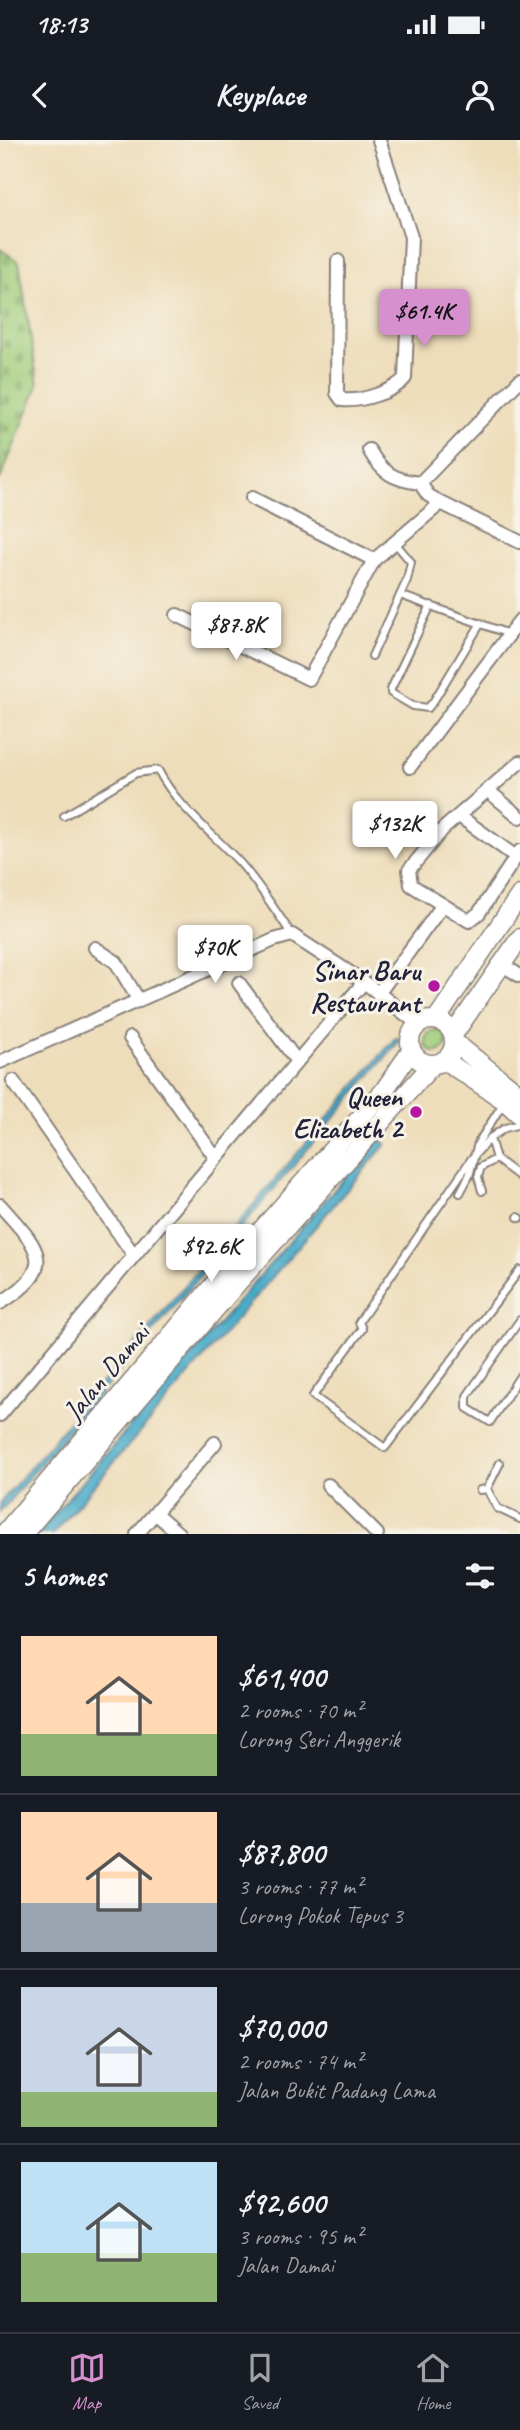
<!DOCTYPE html>
<html lang="en">
<head>
<meta charset="utf-8">
<style>
	:root { --surface:#171b24; --page:#20242c; --text:#f1f3f6; --muted:#9ea1a6; --line:#363941; --accent:#d690ce }
	body { margin:0; font-family:Caveat,sans-serif; background:var(--page); color:var(--text); height:100vh; display:flex; flex-direction:column; font-size:26px; white-space:nowrap }
	* { box-sizing:border-box; margin:0 }
	p { font-size:23px; color:var(--muted) }
	.icon { flex:none; width:38px; height:38px; fill:none; stroke:currentColor; stroke-width:2; stroke-linecap:round; stroke-linejoin:round }
	.map { position:relative; height:1394px; overflow:hidden }
	.panel { display:flex; flex-direction:column; background:var(--surface); flex:1 }
	.panel>* { flex:none }
	.price { position:absolute; translate:-50% -60px; padding:0 16px; border-radius:7px; background:#fff; color:#222; font-size:23px; line-height:46px; filter:drop-shadow(0 2px 4px #0008) }
	.price::after { content:''; position:absolute; left:50%; top:42px; width:21px; height:16px; margin-left:-10px; background:inherit; clip-path:polygon(0 0,100% 0,50% 100%) }
	.price.selected { background:var(--accent); color:#111 }
	ul { padding:0; list-style:none }
	li { display:flex; align-items:center; gap:21px; height:175px; padding:0 21px }
	li+li { border-top:2px solid var(--line) }
	li span { display:grid; place-items:center; flex:none; width:196px; height:140px; border-radius:0px; color:#555 }
	li>.icon { margin-inline-start:auto }
	span .icon { width:84px; height:84px; fill:#fffc; stroke-width:1 }
	li b { font-size:30px }
	h2 { display:flex; justify-content:space-between; align-items:center; height:84px; padding:0 21px; font-size:30px }
	.status { display:flex; justify-content:space-between; align-items:center; height:49px; padding:0 35px; background:var(--surface); direction:ltr }
	.status svg { height:19px; fill:currentColor }
	header { display:flex; justify-content:space-between; align-items:center; height:91px; padding:0 21px; background:var(--surface); font-size:32px; font-weight:700 }
	.tabs { display:flex; justify-content:space-around; align-items:center; height:98px; border-top:2px solid var(--line); background:var(--surface); font-size:19px; color:var(--muted) }
	.tabs a { display:grid; justify-items:center; gap:4px }
	.tabs .selected { color:var(--accent) }
	.map>svg:first-child { display:block }
	.grass { fill:url(#grass-tufts); stroke:#61785b; stroke-width:2 }
	.cemetery { fill:url(#cemetery-stones); stroke:#61785b; stroke-width:2 }
	.water { fill:#48abc8; stroke:#356682; stroke-width:2 }
	.lines { fill:none; stroke-linecap:round; stroke-linejoin:round }
	.lane-casing { stroke:#88807a; stroke-width:10 }
	.street-casing { stroke:#88807a; stroke-width:16 }
	.secondary-casing { stroke:#88807a; stroke-width:21 }
	.lane { stroke:#fff; stroke-width:6 }
	.street { stroke:#fff; stroke-width:12 }
	.secondary { stroke:#fff; stroke-width:18 }
	.poi-dot { fill:#b5179e; stroke:#f7f3e8; stroke-width:2.5 }
	.labels { text-anchor:middle; dominant-baseline:central; stroke-width:6; stroke-linejoin:round; paint-order:stroke }
	.poi-label { font-size:28px; font-weight:bold; fill:#22223b; stroke:#f7f3e8; text-anchor:end }
	.street-label { font-size:28px; fill:#22223b; stroke:#f7f3e8 }
</style>
</head>
<body>
<div class="status"><b>18:13</b><svg viewBox="0 0 49 12"><path d="M0 12V9h3v3zM5 12V6h3v6zM10 12V3h3v9zM15 12V0h3v12zM26 1h20v11H26zM47 4h2v5h-2z"/></svg></div>
<header><svg class="icon" aria-label="back" viewBox="0 0 24 24"><path d="M15 5l-7 7 7 7"/></svg>Keyplace<svg class="icon" aria-label="person" viewBox="0 0 24 24"><circle cx="12" cy="8" r="4"/><path d="M4 21q1-7 8-7t8 7"/></svg></header>
<div class="map">
<svg width="520" height="1394" viewBox="0 0 520 1394">
	<defs>
		<pattern id="grass-tufts" width="24" height="20" patternUnits="userSpaceOnUse" patternTransform="scale(1.75)"><rect width="24" height="20" fill="#a0ce7b"/><path d="M3 7l-1-3M5 7V3M7 7l1-3M15 17l-1-3M17 17v-4M19 17l1-3" fill="none" stroke="#8ab16b"/></pattern>
		<pattern id="cemetery-stones" width="16" height="16" patternUnits="userSpaceOnUse" patternTransform="scale(1.75)"><rect width="16" height="16" fill="#a0ce7b"/><path d="M2 7V4a2 2 0 0 1 4 0v3zM10 15v-3a2 2 0 0 1 4 0v3z" fill="#8ab16b"/></pattern>
	</defs>
	<rect width="100%" height="100%" fill="#f7f3e8"/>
	<filter id="ink" filterUnits="userSpaceOnUse"><feTurbulence type="fractalNoise" baseFrequency=".0143" numOctaves="2"/><feDisplacementMap in="SourceGraphic" scale="14" xChannelSelector="R" yChannelSelector="G"/><feConvolveMatrix kernelMatrix="1 2 1 2 8 2 1 2 1" color-interpolation-filters="sRGB"/></filter>
	<filter id="wash" filterUnits="userSpaceOnUse"><feTurbulence type="fractalNoise" baseFrequency=".00686" numOctaves="4" result="noise"/><feDisplacementMap in="SourceGraphic" scale="28" xChannelSelector="R" yChannelSelector="G"/><feGaussianBlur stdDeviation="1.57" result="paint"/><feColorMatrix in="noise" values="0 0 0 0 0 0 0 0 0 0 0 0 0 0 0 0 0 1.4 0 .05"/><feComposite in="paint" operator="in"/></filter>
	<g filter="url(#wash)">
		<rect width="100%" height="100%" fill="#eeddba"/>
		<!-- grass -->
		<path class="grass" d="M425 901a11 11 0 1 1 22 0a11 11 0 1 1-22 0Z"/>
		<!-- cemetery -->
		<path class="cemetery" d="M0,109L19,122L38,245L0,340Z"/>
		<!-- water -->
		<path class="water" d="M396,897L400,900L0,1372L1,1362Z
			M379,998L386,1004L53,1394H37Z"/>
	</g>
	<g filter="url(#ink)">
		<g class="lines">
			<!-- lane casing -->
			<g class="lane-casing">
				<path id="lane" d="M400,455L509,494
					M431,465L391,549V553L413,566L428,568L433,562L481,483
					M372,516L407,440L411,422L396,404
					M64,676L136,633L158,630C177,667 213,693 241,724C260,746 276,771 292,795
					M520,984L505,988L490,998L496,1019L520,1037
					M490,998L472,1018L359,1182L362,1189L313,1256L385,1308L520,1130
					M482,1051L478,1037L481,1027L496,1019
					M460,1053L469,1036L478,1003L504,962
					M518,1077L520,1078
					M520,1180L467,1256V1268L490,1282L520,1236
					M487,1349L500,1323
					M480,1350L487,1349L497,1368L520,1379"/>
			</g>
			<!-- street casing -->
			<g class="street-casing">
				<path id="street" d="M338,121L337,253L342,260C360,262 394,252 405,238L411,97L379,0
					M369,310C382,333 394,340 420,343L428,355L441,363L520,402
					M420,343L520,240
					M252,358L374,420
					M177,475L309,539L374,420L441,363
					M520,622L443,689L409,730L411,745L469,781L479,773L520,711
					M410,627L520,480
					M487,650L520,677
					M459,676L516,717
					M95,808L116,822L139,861
					M503,825L520,836
					M239,843L296,920
					M378,854L442,766
					M130,898L215,1017
					M0,922L274,800L292,795L364,842L418,884
					M13,941L133,1114
					M0,1065C36,1106 62,1126 0,1163
					M0,1275L364,842
					M328,1345L377,1394
					M155,1373L179,1394
					M137,1394L215,1303"/>
			</g>
			<!-- secondary casing -->
			<g class="secondary-casing">
				<path id="secondary" d="M410 902a22 22 0 1 1 44 0a22 22 0 1 1-44 0Z
					M436,880L520,755
					M453,895L520,798
					M454,902L520,955
					M444,920L504,960L520,975
					M4,1394L221,1136L383,952L411,911
					M23,1394L240,1140L433,924"/>
			</g>
			<!-- lane -->
			<use href="#lane" class="lane"/>
			<!-- street -->
			<use href="#street" class="street"/>
			<!-- secondary -->
			<use href="#secondary" class="secondary"/>
		</g>
	</g>
	<!-- markers -->
	<g class="poi-dot">
		<circle cx="434" cy="846" r="7"/>
		<circle cx="416" cy="972" r="7"/>
	</g>
	<g class="labels">
		<!-- poi labels -->
		<g class="poi-label">
			<text x="420" y="830">Sinar Baru<tspan x="420" dy="32">Restaurant</tspan></text>
			<text x="402" y="956">Queen<tspan x="402" dy="32">Elizabeth 2</tspan></text>
		</g>
		<!-- street labels -->
		<g class="street-label">
			<text transform="translate(106 1232) rotate(-50)">Jalan Damai</text>
		</g>
	</g>
</svg>
<b class="price selected" style="left:424px;top:209px">$61.4K</b>
<b class="price" style="left:236px;top:522px">$87.8K</b>
<b class="price" style="left:395px;top:721px">$132K</b>
<b class="price" style="left:215px;top:845px">$70K</b>
<b class="price" style="left:211px;top:1144px">$92.6K</b>
</div>
<section class="panel">
<h2>5 homes<svg class="icon" aria-label="filters" viewBox="0 0 24 24"><path d="M4 7h16M4 17h16"/><circle cx="9" cy="7" r="2"/><circle cx="15" cy="17" r="2"/></svg></h2>
<ul>
<li><span style="background:linear-gradient(#ffd9b3 70%,#8fb573 0)"><svg class="icon" aria-label="home" viewBox="0 0 24 24"><path d="M3 11l9-7 9 7M6 9v11h12V9"/></svg></span><div><b>$61,400</b><p>2 rooms · 70 m²</p><p>Lorong Seri Anggerik</p></div></li>
<li><span style="background:linear-gradient(#ffd9b3 65%,#9aa5b1 0)"><svg class="icon" aria-label="home" viewBox="0 0 24 24"><path d="M3 11l9-7 9 7M6 9v11h12V9"/></svg></span><div><b>$87,800</b><p>3 rooms · 77 m²</p><p>Lorong Pokok Tepus 3</p></div></li>
<li><span style="background:linear-gradient(#c9d6e8 75%,#8fb573 0)"><svg class="icon" aria-label="home" viewBox="0 0 24 24"><path d="M3 11l9-7 9 7M6 9v11h12V9"/></svg></span><div><b>$70,000</b><p>2 rooms · 74 m²</p><p>Jalan Bukit Padang Lama</p></div></li>
<li><span style="background:linear-gradient(#bfe0f5 65%,#8fb573 0)"><svg class="icon" aria-label="home" viewBox="0 0 24 24"><path d="M3 11l9-7 9 7M6 9v11h12V9"/></svg></span><div><b>$92,600</b><p>3 rooms · 95 m²</p><p>Jalan Damai</p></div></li>
</ul>
</section>
<nav class="tabs">
<a class="selected"><svg class="icon" aria-label="map" viewBox="0 0 24 24"><path d="M3 6l6-2 6 2 6-2v14l-6 2-6-2-6 2zM9 4v14M15 6v14"/></svg>Map</a>
<a><svg class="icon" aria-label="saved" viewBox="0 0 24 24"><path d="M7 4h10v16l-5-4-5 4z"/></svg>Saved</a>
<a><svg class="icon" aria-label="home" viewBox="0 0 24 24"><path d="M3 11l9-7 9 7M6 9v11h12V9"/></svg>Home</a>
</nav>
</body>
</html>
